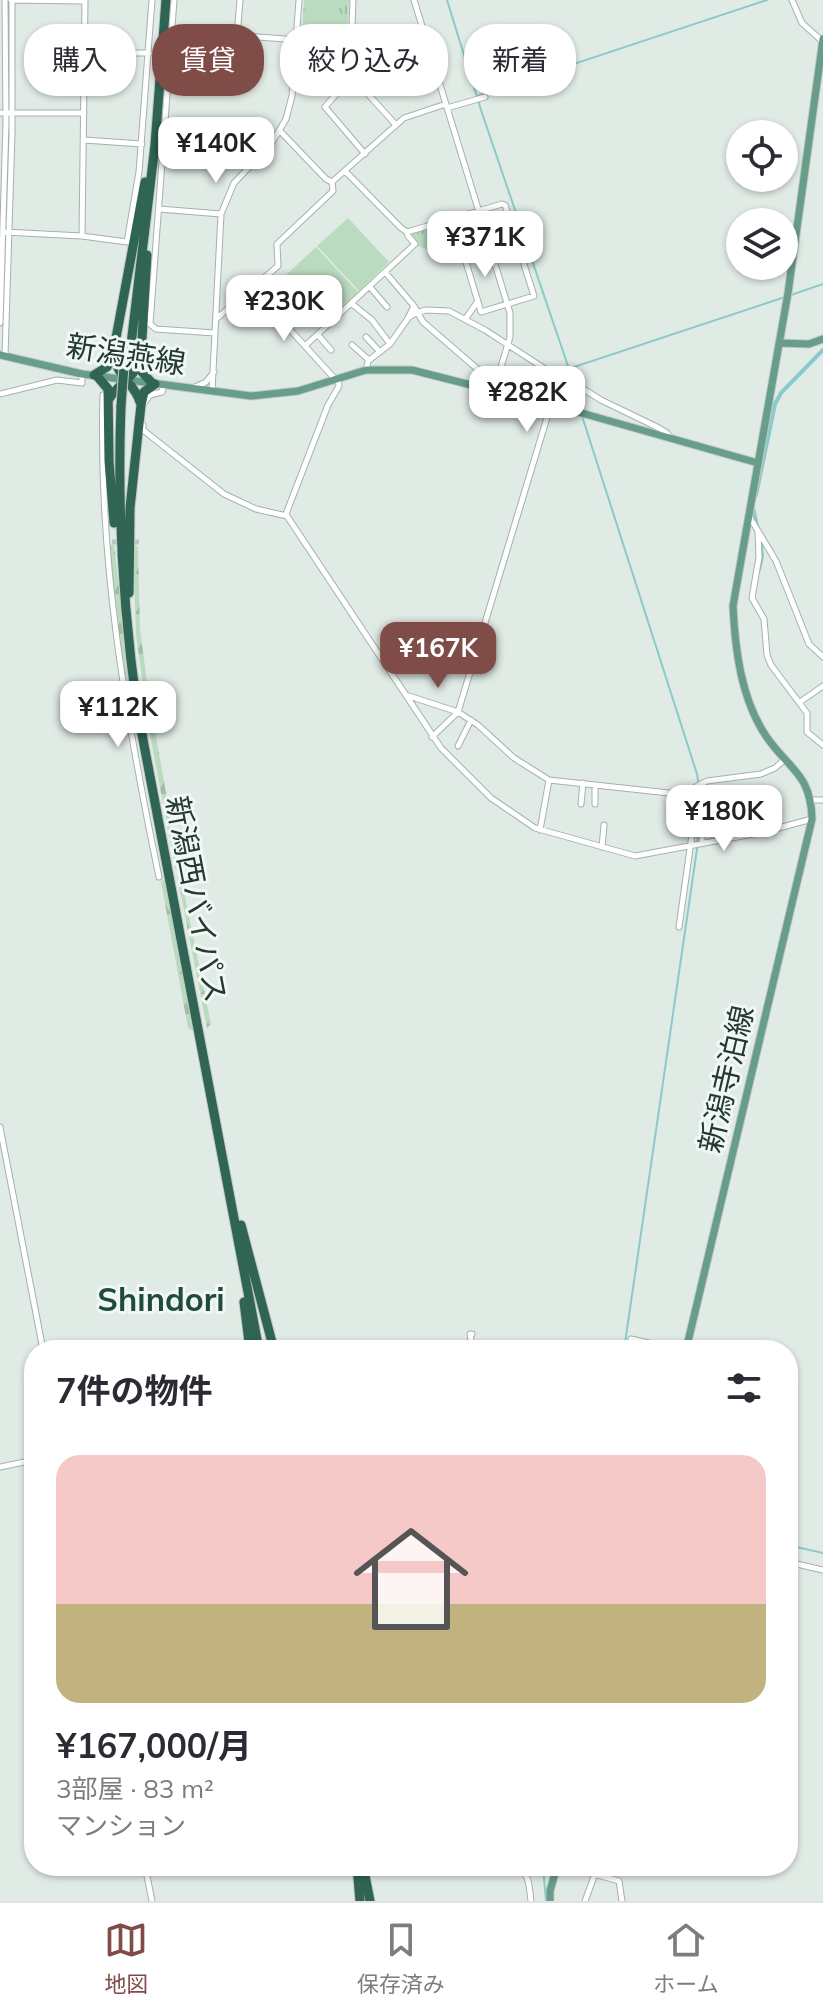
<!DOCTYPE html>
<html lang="ja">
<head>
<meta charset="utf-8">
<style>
	:root { --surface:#fff; --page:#f7f7f7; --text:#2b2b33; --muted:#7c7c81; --line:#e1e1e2; --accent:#804c48 }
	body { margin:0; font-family:Mulish,"Noto Sans JP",sans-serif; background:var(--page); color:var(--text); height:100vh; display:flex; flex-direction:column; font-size:30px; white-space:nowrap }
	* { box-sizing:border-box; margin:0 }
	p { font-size:26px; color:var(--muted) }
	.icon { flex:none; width:44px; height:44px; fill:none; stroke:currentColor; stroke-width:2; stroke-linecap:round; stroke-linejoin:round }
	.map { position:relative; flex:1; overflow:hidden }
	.details { position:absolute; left:24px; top:1340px; width:774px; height:536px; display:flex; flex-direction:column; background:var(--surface); border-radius:32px; box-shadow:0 2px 6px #0004 }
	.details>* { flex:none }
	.banner { position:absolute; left:24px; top:24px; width:776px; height:72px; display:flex; gap:16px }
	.buttons { position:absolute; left:726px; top:120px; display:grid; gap:16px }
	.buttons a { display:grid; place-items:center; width:72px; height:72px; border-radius:50%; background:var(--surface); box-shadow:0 2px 6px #0004; font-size:40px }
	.price { position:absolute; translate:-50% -68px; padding:0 18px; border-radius:16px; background:#fff; color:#222; font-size:26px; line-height:52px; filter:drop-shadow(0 2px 4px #0008) }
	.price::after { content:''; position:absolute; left:50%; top:48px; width:24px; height:18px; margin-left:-12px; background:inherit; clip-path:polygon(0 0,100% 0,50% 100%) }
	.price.on { background:var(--accent); color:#fff }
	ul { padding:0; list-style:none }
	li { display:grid; align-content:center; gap:16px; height:424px; padding:0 32px }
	li span { display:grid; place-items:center; height:248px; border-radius:24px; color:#555 }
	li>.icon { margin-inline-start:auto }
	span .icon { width:144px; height:144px; fill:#fffc; stroke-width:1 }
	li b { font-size:34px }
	h2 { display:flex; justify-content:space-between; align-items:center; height:96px; padding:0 32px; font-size:34px }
	.pill { padding:0 28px; border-radius:32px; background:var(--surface); box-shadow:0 2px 6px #0004; font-size:28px; line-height:72px }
	.pill.on { background:var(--accent); color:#fff }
	.tabs { display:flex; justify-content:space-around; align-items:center; height:112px; border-top:2px solid var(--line); background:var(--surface); font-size:22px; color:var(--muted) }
	.tabs a { display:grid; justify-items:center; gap:4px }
	.tabs .on { color:var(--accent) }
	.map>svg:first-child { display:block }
	.forest { fill:url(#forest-firs) }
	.park { fill:url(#park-tufts) }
	.pitch { fill:#bbdbc0 }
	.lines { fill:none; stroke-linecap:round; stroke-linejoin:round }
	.stream { stroke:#8cc9cd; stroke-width:2 }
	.canal { stroke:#8cc9cd; stroke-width:4 }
	.minor-tunnel { stroke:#bbc8c1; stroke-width:5; stroke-dasharray:5 2.5; stroke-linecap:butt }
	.minor-casing { stroke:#a4b2ab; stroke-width:7 }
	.major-casing { stroke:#c1c8c5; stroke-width:9 }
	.highway-casing { stroke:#c1c8c5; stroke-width:11 }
	.minor { stroke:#fff; stroke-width:5 }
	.major { stroke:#689d8a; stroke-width:7 }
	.highway { stroke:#306454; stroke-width:9 }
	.highway-bridge-casing { stroke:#c1c8c5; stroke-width:11; stroke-linecap:butt }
	.highway-bridge { stroke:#306454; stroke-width:9 }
	.labels { text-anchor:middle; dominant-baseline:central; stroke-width:6; stroke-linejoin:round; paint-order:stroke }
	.street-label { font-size:30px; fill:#233a31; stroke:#f1f7f4 }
	.neighbourhood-label { font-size:32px; font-weight:bold; fill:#204b3c; stroke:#f1f7f4 }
</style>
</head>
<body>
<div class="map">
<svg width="823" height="1901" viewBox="0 0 823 1901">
	<defs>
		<pattern id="forest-firs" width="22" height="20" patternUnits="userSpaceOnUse" patternTransform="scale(2)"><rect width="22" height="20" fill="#bbdbc0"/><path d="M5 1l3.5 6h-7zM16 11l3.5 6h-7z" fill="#a0bda5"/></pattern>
		<pattern id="park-tufts" width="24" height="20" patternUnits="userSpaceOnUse" patternTransform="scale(2)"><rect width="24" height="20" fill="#bbdbc0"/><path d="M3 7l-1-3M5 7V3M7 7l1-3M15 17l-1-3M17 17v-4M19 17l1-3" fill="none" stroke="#a0bda5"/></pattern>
	</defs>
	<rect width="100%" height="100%" fill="#e1ebe5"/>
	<!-- forest -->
	<path class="forest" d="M114,544L133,710L127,706L109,546Z
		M133,544L138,547L140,629L150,705L146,708L136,634Z
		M146,714L152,718L154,725L179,866L176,871Z
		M177,875L181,877L211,1024L207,1028Z
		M165,878L194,1031L188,1028L161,882Z"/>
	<!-- park -->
	<path class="park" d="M304,0H349L347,36L343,39L306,37L302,32Z
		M453,220L461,247C440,254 424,254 408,236L411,232Z"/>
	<!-- pitch -->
	<path class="pitch" d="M348,218L389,262L359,291L317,246Z
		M316,247L358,292L327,321L285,276Z"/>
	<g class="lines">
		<!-- stream -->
		<path class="stream" d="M447,0L481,110L569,369L580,409
			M477,96L767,0
			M791,295L823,284
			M571,368L785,297
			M582,416L697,774L700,792L697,849L624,1350
			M788,1545L823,1553
			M543,1867L546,1901"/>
		<!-- canal -->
		<path class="canal" d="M756,495L775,404L781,393L823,350
			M753,508L757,526
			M759,570L762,556L760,538"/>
		<!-- minor-tunnel -->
		<path class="minor-tunnel" d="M112,542H139"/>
		<!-- minor casing -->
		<g class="minor-casing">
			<path id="minor" d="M11,0L85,1
				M174,0L150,324L156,329L215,333
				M353,0L350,78L325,107L365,154
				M414,0L510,313V337L494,390
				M792,0L802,23L822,41
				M172,31L382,46L425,36
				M237,36L240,0
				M84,53H149
				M350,78L358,83L396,125
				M447,108L485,97
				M0,113H84
				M280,131L326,179L332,182
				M84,140L142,144
				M346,172L401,228L407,232L502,204L505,205L534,296L481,312L453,219
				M332,182L404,118L446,104
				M159,209L221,214
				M4,232L82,236L127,242L139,172L152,0
				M82,236L85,0
				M385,272L414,306L408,318
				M370,287L387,307
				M253,289L335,379
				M352,304L372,320L390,344
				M414,306L423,322L496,385
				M466,318L478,301
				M216,319L278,266L277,244L333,191L332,182
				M0,323L6,123L5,0
				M318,335L331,350
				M366,337L380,352
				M306,345L415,244L408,236L407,232
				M352,345L369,360
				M5,356L12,134V0
				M366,370L368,361L390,344L409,317L416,313L426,310L449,311L485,330L567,383L580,387L601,400L659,428L667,433L670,438
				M195,387L206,382L214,372
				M212,391L221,214L234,183L271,144L286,119L292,96L299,0
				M0,394L57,380L82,383V374
				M103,395C98,559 126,718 159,877
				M144,403L150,395L162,392L164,385
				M143,425V430L224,494L256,509L287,516L441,748L491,798L535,828L635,856L764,832L812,819
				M286,514L328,405L339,386L338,379
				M749,516L776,561L809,644L823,657
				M758,532L759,557L752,598L764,619L767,655L771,665L807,713V732L823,745
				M409,696L458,712L478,725L514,758L549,780L678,794L686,792L707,781L761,774L775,768L785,759
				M800,702L823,686
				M147,712L152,710
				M432,737L458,712L559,378
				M458,746L471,720
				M812,800H823
				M581,804L583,783
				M595,804V785
				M684,807L696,806L695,788
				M540,830L549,780
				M702,842L704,783
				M602,847L604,825
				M679,927L696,806
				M0,1127L43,1350
				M472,1334H470L473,1350
				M593,1350L619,1344L618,1350
				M630,1350L631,1339L680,1350
				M0,1467L34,1460
				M788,1562L823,1570
				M145,1866L152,1901
				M517,1866C530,1875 529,1886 531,1901
				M566,1866L619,1881L622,1901
				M526,1872L529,1867L557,1866
				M585,1901L595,1874"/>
		</g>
		<!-- major casing -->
		<g class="major-casing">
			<path id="major" d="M779,343L809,344L823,339
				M0,355L82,374L251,396L298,391L366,370H412L578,412L758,463
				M686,1350L812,819C811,773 788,769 766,736C741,699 735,649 733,606L788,293L823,39
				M550,1901V1891L557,1866"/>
		</g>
		<!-- highway casing -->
		<g class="highway-casing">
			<path id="highway" d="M147,255L141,355L142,372L152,383
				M130,353L155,145L166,0
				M114,357C117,376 135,384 140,402
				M94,375L107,367L113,354L145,182
				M97,376L108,389L109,461L114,523
				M109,399C118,384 134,377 140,362
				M121,406C117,507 123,607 137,708L259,1350
				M129,593L130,508L141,405L144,392L155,384
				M241,1225L274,1350
				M244,1302L250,1350
				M357,1866L360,1901
				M363,1866L370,1901"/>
		</g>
		<!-- minor -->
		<use href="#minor" class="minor"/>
		<!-- major -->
		<use href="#major" class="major"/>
		<!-- highway -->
		<use href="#highway" class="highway"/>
		<!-- highway-bridge casing -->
		<g class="highway-bridge-casing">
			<path id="highway-bridge" d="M121,406L125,353"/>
		</g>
		<!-- highway-bridge -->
		<use href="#highway-bridge" class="highway-bridge"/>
	</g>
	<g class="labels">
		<!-- street labels -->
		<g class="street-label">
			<text transform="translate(126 354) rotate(9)">新潟燕線</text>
			<text transform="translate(197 899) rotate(79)">新潟西バイパス</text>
			<text transform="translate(726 1079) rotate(-77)">新潟寺泊線</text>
		</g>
		<!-- neighbourhood labels -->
		<g class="neighbourhood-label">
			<text x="161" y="1299">Shindori</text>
		</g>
	</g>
</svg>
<div class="buttons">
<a><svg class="icon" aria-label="locate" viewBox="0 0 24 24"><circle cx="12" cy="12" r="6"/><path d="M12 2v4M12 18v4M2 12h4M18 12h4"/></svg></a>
<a><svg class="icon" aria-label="layers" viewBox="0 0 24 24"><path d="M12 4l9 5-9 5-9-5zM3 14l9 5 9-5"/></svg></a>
</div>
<b class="price" style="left:216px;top:185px">¥140K</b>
<b class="price" style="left:485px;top:279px">¥371K</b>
<b class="price" style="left:284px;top:343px">¥230K</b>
<b class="price" style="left:527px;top:434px">¥282K</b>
<b class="price on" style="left:438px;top:690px">¥167K</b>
<b class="price" style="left:118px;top:749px">¥112K</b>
<b class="price" style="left:724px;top:853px">¥180K</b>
<div class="banner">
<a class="pill">購入</a>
<a class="pill on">賃貸</a>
<a class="pill">絞り込み</a>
<a class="pill">新着</a>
</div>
<section class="details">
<h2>7件の物件<svg class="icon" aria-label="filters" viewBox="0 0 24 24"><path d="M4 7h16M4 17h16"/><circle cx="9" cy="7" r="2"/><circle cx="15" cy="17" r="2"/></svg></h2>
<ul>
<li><span style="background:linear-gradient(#f6c9c9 60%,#c2b280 0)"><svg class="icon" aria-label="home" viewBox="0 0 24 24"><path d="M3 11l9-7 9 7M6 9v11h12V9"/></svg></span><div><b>¥167,000/月</b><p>3部屋 · 83 m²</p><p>マンション</p></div></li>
</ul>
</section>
</div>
<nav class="tabs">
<a class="on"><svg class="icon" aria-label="map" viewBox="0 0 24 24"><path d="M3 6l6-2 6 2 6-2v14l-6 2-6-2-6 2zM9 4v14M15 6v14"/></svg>地図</a>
<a><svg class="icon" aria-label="saved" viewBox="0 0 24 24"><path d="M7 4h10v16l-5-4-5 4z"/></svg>保存済み</a>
<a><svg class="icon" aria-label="home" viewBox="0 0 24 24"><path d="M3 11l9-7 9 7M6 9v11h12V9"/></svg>ホーム</a>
</nav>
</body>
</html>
